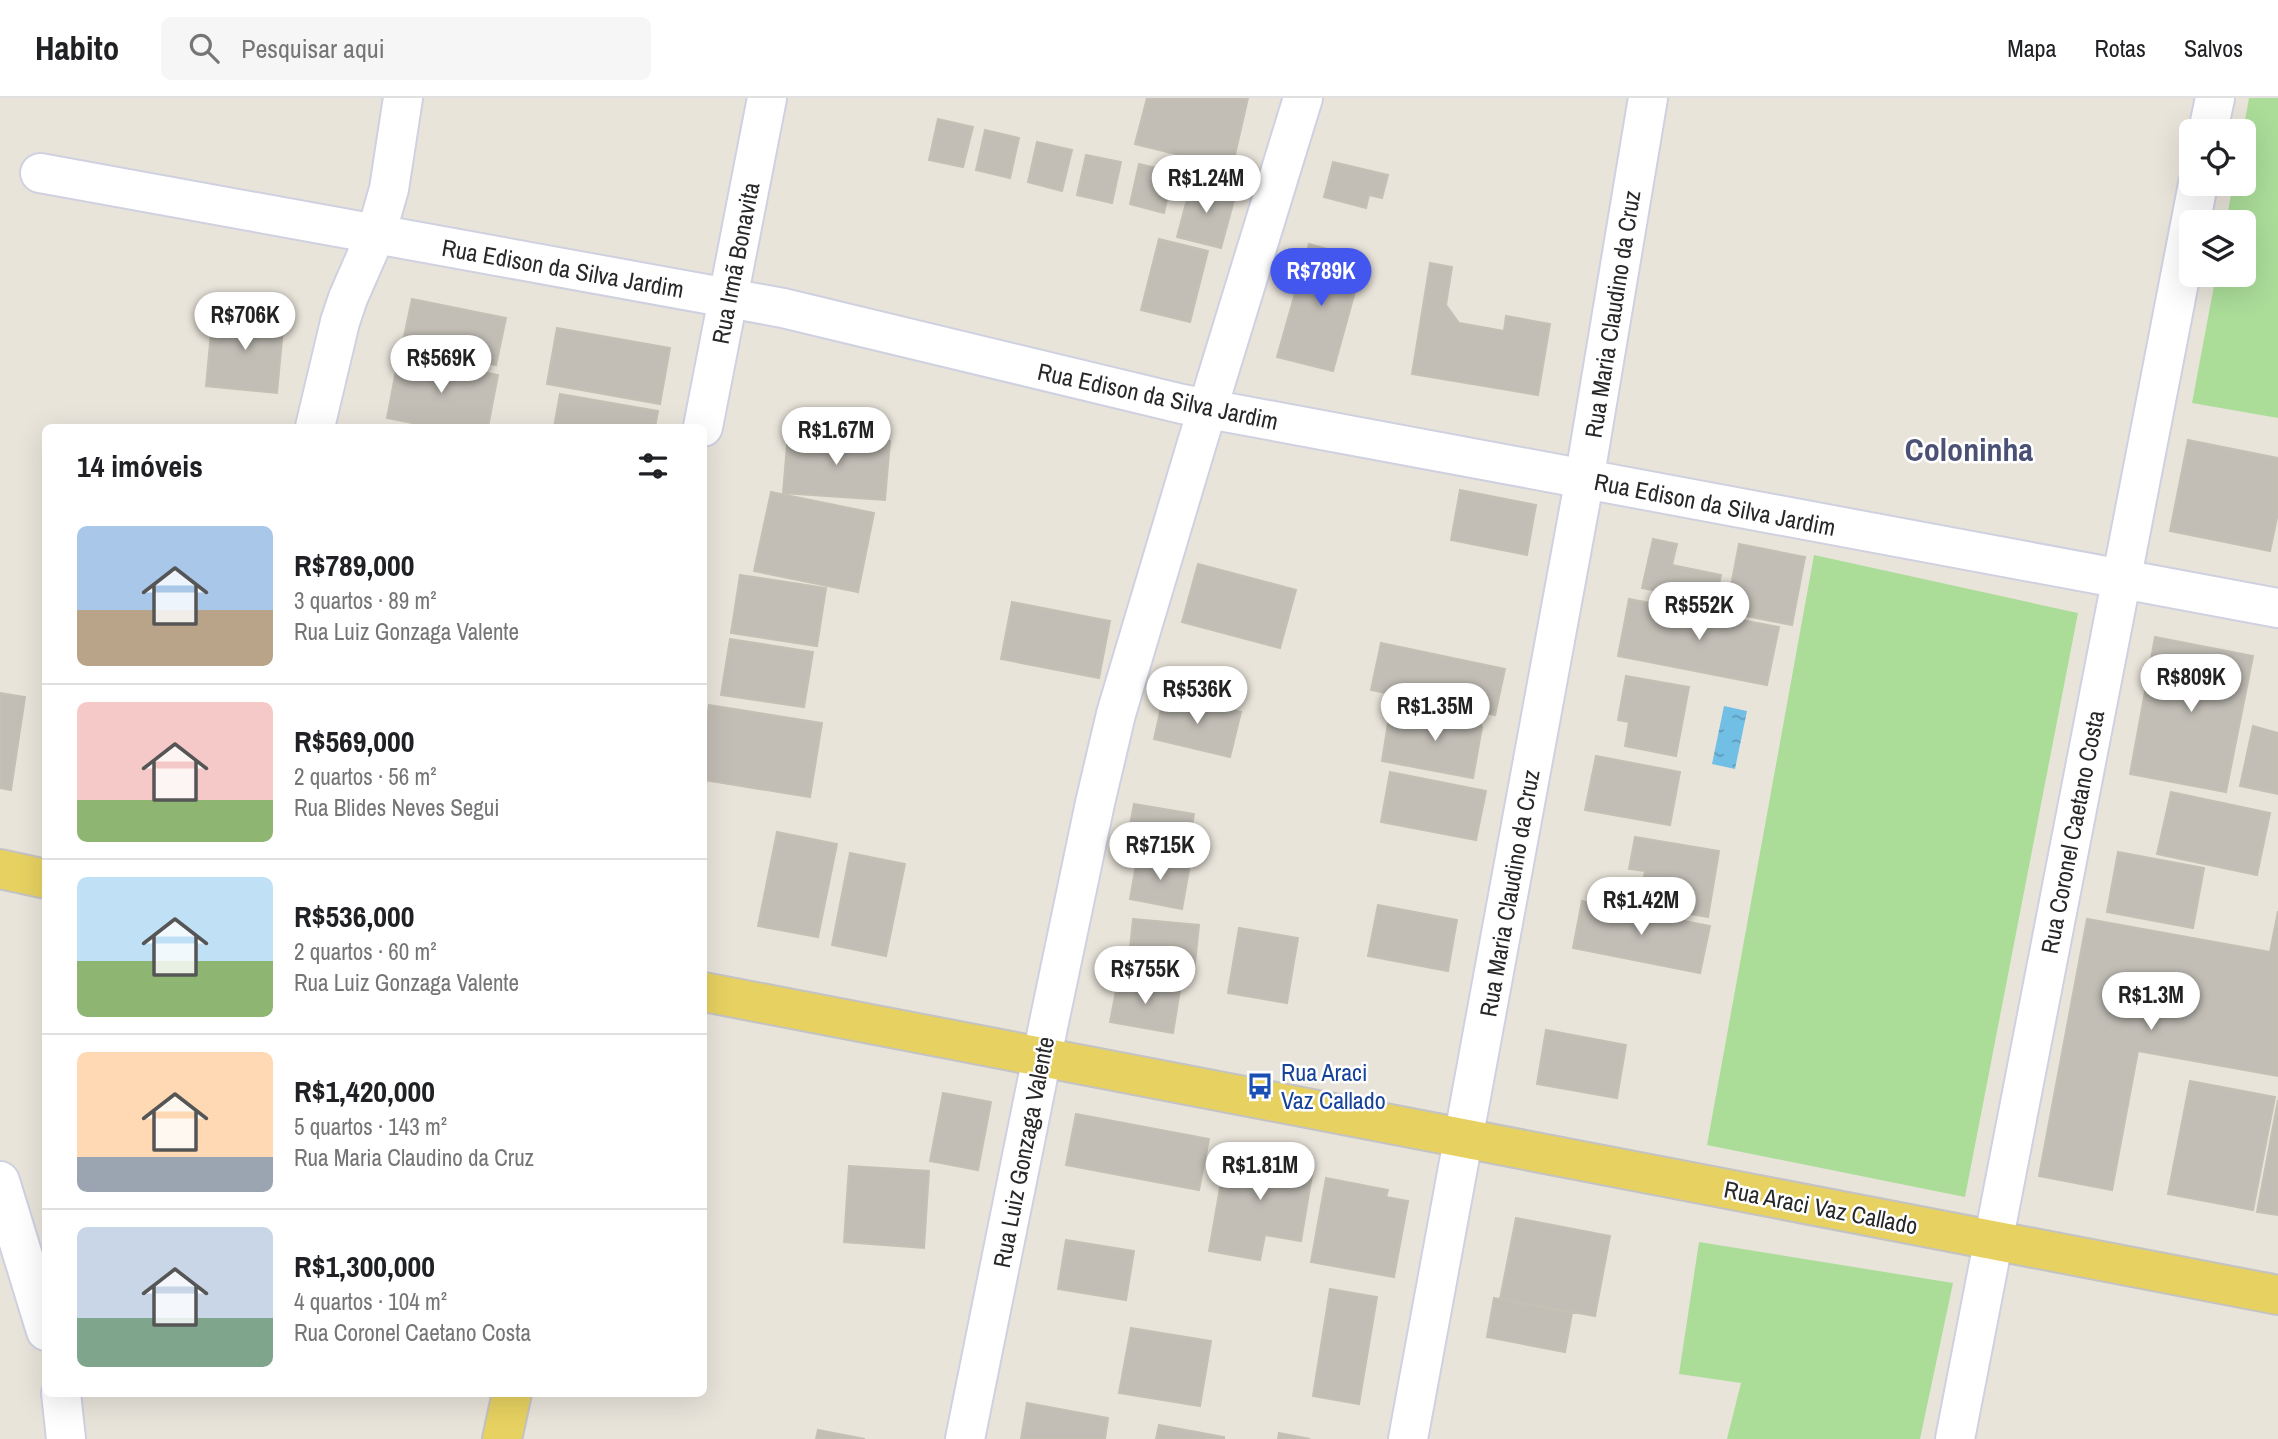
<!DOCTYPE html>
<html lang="pt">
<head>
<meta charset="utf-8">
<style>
	:root { --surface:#fff; --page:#f6f6f6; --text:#202124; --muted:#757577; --line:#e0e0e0; --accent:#4356ee }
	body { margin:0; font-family:"Archivo Narrow",sans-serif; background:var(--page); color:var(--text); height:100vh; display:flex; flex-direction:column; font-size:26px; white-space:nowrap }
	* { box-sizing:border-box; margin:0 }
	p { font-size:23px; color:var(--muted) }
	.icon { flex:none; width:38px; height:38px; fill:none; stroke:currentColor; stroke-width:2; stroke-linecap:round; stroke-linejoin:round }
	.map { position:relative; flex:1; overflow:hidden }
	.side { position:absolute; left:42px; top:326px; width:665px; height:973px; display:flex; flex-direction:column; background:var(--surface); border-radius:10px; box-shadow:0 7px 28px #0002 }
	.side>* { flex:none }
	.tools { position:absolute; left:2179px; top:21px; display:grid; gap:14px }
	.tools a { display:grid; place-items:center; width:77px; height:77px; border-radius:10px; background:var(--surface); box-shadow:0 7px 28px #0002; font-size:35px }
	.price { position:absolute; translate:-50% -60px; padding:0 16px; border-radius:24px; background:#fff; color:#222; font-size:23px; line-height:46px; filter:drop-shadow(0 2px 4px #0008) }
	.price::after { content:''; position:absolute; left:50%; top:42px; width:21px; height:16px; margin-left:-10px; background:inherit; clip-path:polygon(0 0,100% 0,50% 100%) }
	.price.active { background:var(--accent); color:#fff }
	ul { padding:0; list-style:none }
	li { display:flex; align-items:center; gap:21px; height:175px; padding:0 35px }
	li+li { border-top:2px solid var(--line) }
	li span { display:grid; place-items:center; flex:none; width:196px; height:140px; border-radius:10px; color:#555 }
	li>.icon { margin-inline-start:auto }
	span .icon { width:84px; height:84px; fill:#fffc; stroke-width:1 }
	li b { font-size:30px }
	h2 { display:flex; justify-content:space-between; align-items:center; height:84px; padding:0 35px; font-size:30px }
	header { display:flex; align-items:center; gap:42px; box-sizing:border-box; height:98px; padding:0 35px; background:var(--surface); border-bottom:2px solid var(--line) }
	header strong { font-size:33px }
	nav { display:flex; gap:38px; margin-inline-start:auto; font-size:24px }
	.search { width:490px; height:63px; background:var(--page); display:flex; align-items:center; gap:18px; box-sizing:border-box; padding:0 24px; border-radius:10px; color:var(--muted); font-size:26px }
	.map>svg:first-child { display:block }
	.green { fill:#abdd99 }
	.water { fill:url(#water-ripples) }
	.building { fill:#c2beb6; stroke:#c4c0b4; stroke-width:2 }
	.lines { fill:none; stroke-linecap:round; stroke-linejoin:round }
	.minor-casing { stroke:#cfd1e0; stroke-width:42 }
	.major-casing { stroke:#c3c3c3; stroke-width:42 }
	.minor { stroke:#fff; stroke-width:38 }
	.major { stroke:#e7d161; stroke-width:38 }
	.labels { text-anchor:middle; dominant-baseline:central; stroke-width:5; stroke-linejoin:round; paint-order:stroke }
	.street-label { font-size:24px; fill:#282828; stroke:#fff }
	.transit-label { font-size:24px; fill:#164399; stroke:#fff; text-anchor:start }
	.district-label { font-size:32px; font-weight:bold; fill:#4b5075; stroke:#fff }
</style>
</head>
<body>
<header>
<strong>Habito</strong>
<div class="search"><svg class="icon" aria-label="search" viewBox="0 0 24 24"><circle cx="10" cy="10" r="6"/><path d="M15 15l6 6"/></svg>Pesquisar aqui</div>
<nav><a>Mapa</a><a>Rotas</a><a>Salvos</a></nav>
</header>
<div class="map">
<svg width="2278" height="1341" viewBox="0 0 2278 1341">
	<defs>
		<pattern id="water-ripples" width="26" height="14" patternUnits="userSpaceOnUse" patternTransform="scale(1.75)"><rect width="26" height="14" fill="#72bfe6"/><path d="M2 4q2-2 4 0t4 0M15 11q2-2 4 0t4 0" fill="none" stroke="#5e9bba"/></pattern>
	</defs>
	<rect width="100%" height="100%" fill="#e9e4da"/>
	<!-- green -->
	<path class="green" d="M2249,0H2278V320L2192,305L2216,177H2244V124H2226L2233,86H2244L2243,33Z
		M1814,457L2078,515L1965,1099L1707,1047Z
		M1699,1144L1953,1185L1920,1341H1727L1741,1285L1679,1276Z"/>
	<!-- water -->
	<path class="water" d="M1724,608L1747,613L1735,671L1712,666Z"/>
	<!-- building -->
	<path class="building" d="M1147,0H1248L1232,70L1135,46Z
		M938,21L973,29L963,69L929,62Z
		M985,32L1019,40L1010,80L976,72Z
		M1037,44L1072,52L1062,93L1028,84Z
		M1086,57L1121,64L1112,105L1077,97Z
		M1333,64L1388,77L1382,100L1369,97L1366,110L1324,99Z
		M1139,66L1173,74L1164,115L1130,106Z
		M1192,83L1236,95L1221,150L1177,139Z
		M1159,141L1208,153L1190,224L1141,212Z
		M1309,146L1364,161L1333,273L1277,259Z
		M1430,165L1452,169L1446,207L1459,225L1504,233L1506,218L1550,226L1538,297L1412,276Z
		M412,201L506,220L496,267L402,248Z
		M213,213L284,220L277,295L206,288Z
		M557,230L670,250L660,306L547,286Z
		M399,257L498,277L488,329H433L387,320Z
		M560,296L658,313L655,329H554Z
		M788,335L890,343L885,402L783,395Z
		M2188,342L2278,360V415L2270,453L2170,433Z
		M1460,392L1536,407L1527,457L1451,442Z
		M771,394L874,415L858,494L754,473Z
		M1653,441L1677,446L1672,467L1721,477L1715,505L1642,490Z
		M1739,446L1805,459L1792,527L1726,514Z
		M1198,466L1296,492L1280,550L1182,524Z
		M740,477L826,490L817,548L731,535Z
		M1629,501L1779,529L1767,587L1618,558Z
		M1012,504L1110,523L1099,580L1001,561Z
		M2155,539L2253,558L2226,694L2130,676Z
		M730,541L813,554L804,609L721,597Z
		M1381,545L1505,571L1495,617L1371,592Z
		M1626,578L1689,589L1676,658L1625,648L1629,624L1618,622Z
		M0,595L25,599L11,692L0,690Z
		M1164,597L1241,614L1230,659L1154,641Z
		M709,607L822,625L810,699L704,682V640Z
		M1434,611L1475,618L1482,629L1473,680L1382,663L1389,619L1431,626Z
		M2253,628L2278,635V696L2240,688Z
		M1596,658L1680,674L1670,727L1585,712Z
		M1390,674L1486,693L1476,742L1381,724Z
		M2171,694L2270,715L2257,777L2157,756Z
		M1134,706L1194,716L1187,758L1126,748Z
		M777,734L837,746L818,839L758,828Z
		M1635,739L1719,753L1708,819L1639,807L1645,773L1629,771Z
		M2118,754L2204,770L2193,830L2107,814Z
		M850,755L905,766L886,858L832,847Z
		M1138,756L1190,766L1182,811L1130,801Z
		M1582,803L1710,828L1700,875L1573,850Z
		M1378,807L1457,822L1448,873L1368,858Z
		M2278,813V978L2138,953L2112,1092L2039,1078L2087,821L2270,854Z
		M1133,821L1199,827L1194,875L1128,869Z
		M1239,830L1298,840L1287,905L1228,895Z
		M1118,882L1180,892L1173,935L1110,924Z
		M1546,932L1626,947L1617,1000L1537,986Z
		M2190,983L2275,999L2253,1112L2168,1096Z
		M943,995L991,1004L978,1072L930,1063Z
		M2278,1002V1117L2257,1114Z
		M1076,1016L1209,1041L1199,1092L1066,1067Z
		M1227,1050L1314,1065L1301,1143L1265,1137L1260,1162L1209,1153Z
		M849,1068L929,1073L924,1150L844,1144Z
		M1326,1080L1388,1092L1386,1099L1408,1103L1394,1179L1311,1164Z
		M1516,1120L1610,1138L1595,1218L1500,1201Z
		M1066,1142L1134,1153L1126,1202L1058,1191Z
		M1330,1191L1377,1199L1359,1306L1313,1298Z
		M1494,1200L1572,1215L1565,1254L1487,1239Z
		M1131,1230L1211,1243L1200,1308L1119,1295Z
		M1027,1305L1108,1320L1105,1341H1021Z
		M1159,1327L1224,1339V1341H1156Z
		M818,1332L865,1341H816Z
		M1279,1335L1310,1341H1278Z"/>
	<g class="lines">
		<!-- minor casing -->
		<g class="minor-casing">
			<path id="minor" d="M2208,33L2215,0
				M40,75L783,210L1182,306L2278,510
				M315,329L340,224L348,200L376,136L389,91L403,0
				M703,329L767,0
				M0,1083L46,1233
				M61,1295L66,1341
				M965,1341L1048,929L1095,705L1116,616L1197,345L1303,0
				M1408,1341L1581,401L1648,0
				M1955,1341L2198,86"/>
		</g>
		<!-- major casing -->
		<g class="major-casing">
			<path id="major" d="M0,771L46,781
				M704,894L2278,1197
				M502,1341L512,1295"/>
		</g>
		<!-- minor -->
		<use href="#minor" class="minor"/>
		<!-- major -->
		<use href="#major" class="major"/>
	</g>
	<!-- icons -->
	<defs>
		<g id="bus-bare" transform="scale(2.1)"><path d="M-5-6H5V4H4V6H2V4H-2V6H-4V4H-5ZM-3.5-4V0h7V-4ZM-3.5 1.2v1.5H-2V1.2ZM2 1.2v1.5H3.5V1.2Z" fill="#1a4fb4" stroke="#fff" stroke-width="2.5" paint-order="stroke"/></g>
	</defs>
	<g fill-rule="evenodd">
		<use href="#bus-bare" x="1260" y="988"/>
	</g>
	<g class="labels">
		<!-- street labels -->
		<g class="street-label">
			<text transform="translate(735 165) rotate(-79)">Rua Irmã Bonavita</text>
			<text transform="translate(563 170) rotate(10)">Rua Edison da Silva Jardim</text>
			<text transform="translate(1612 216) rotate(-81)">Rua Maria Claudino da Cruz</text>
			<text transform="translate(1158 298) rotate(12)">Rua Edison da Silva Jardim</text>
			<text transform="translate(1715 406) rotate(11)">Rua Edison da Silva Jardim</text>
			<text transform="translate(2072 734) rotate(-79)">Rua Coronel Caetano Costa</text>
			<text transform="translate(1509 795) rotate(-80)">Rua Maria Claudino da Cruz</text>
			<text transform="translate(1023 1054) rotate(-79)">Rua Luiz Gonzaga Valente</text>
			<text transform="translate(1821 1109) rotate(11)">Rua Araci Vaz Callado</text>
		</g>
		<!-- transit labels -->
		<g class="transit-label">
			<text x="1281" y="974">Rua Araci<tspan x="1281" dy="28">Vaz Callado</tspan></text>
		</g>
		<!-- district labels -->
		<g class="district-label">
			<text x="1969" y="351">Coloninha</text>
		</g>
	</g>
</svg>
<div class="tools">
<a><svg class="icon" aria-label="locate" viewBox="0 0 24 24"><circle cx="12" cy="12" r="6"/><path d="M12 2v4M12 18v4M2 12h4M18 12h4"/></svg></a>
<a><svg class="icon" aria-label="layers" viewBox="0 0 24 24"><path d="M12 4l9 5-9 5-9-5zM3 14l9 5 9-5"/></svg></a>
</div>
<b class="price" style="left:1206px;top:117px">R$1.24M</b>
<b class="price active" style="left:1321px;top:210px">R$789K</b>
<b class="price" style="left:245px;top:254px">R$706K</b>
<b class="price" style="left:441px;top:297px">R$569K</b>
<b class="price" style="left:836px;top:369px">R$1.67M</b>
<b class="price" style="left:1699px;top:544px">R$552K</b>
<b class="price" style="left:2191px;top:616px">R$809K</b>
<b class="price" style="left:1197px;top:628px">R$536K</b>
<b class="price" style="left:1435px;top:645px">R$1.35M</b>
<b class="price" style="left:1160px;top:784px">R$715K</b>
<b class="price" style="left:1641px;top:839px">R$1.42M</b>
<b class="price" style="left:1145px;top:908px">R$755K</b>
<b class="price" style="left:2151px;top:934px">R$1.3M</b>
<b class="price" style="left:1260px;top:1104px">R$1.81M</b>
<section class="side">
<h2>14 imóveis<svg class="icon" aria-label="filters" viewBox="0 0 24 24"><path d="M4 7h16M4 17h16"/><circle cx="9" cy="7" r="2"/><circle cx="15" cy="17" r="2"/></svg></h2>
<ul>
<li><span style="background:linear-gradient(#a9c7e8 60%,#b9a48a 0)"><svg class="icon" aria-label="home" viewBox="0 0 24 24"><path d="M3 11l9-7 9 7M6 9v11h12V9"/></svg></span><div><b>R$789,000</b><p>3 quartos · 89 m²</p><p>Rua Luiz Gonzaga Valente</p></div></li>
<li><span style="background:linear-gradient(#f6c9c9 70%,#8fb573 0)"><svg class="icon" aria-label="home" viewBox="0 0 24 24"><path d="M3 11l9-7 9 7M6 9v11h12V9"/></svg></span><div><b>R$569,000</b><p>2 quartos · 56 m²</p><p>Rua Blides Neves Segui</p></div></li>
<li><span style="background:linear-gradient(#bfe0f5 60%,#8fb573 0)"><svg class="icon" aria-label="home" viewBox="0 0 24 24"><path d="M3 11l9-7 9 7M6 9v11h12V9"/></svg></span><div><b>R$536,000</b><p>2 quartos · 60 m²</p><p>Rua Luiz Gonzaga Valente</p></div></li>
<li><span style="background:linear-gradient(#ffd9b3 75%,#9aa5b1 0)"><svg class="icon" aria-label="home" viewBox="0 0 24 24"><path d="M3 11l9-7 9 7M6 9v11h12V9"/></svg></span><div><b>R$1,420,000</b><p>5 quartos · 143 m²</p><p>Rua Maria Claudino da Cruz</p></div></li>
<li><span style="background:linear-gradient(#c9d6e8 65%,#7fa58c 0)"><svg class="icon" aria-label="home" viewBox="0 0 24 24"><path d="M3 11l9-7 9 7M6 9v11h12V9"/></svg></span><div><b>R$1,300,000</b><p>4 quartos · 104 m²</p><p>Rua Coronel Caetano Costa</p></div></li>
</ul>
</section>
</div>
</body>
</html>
